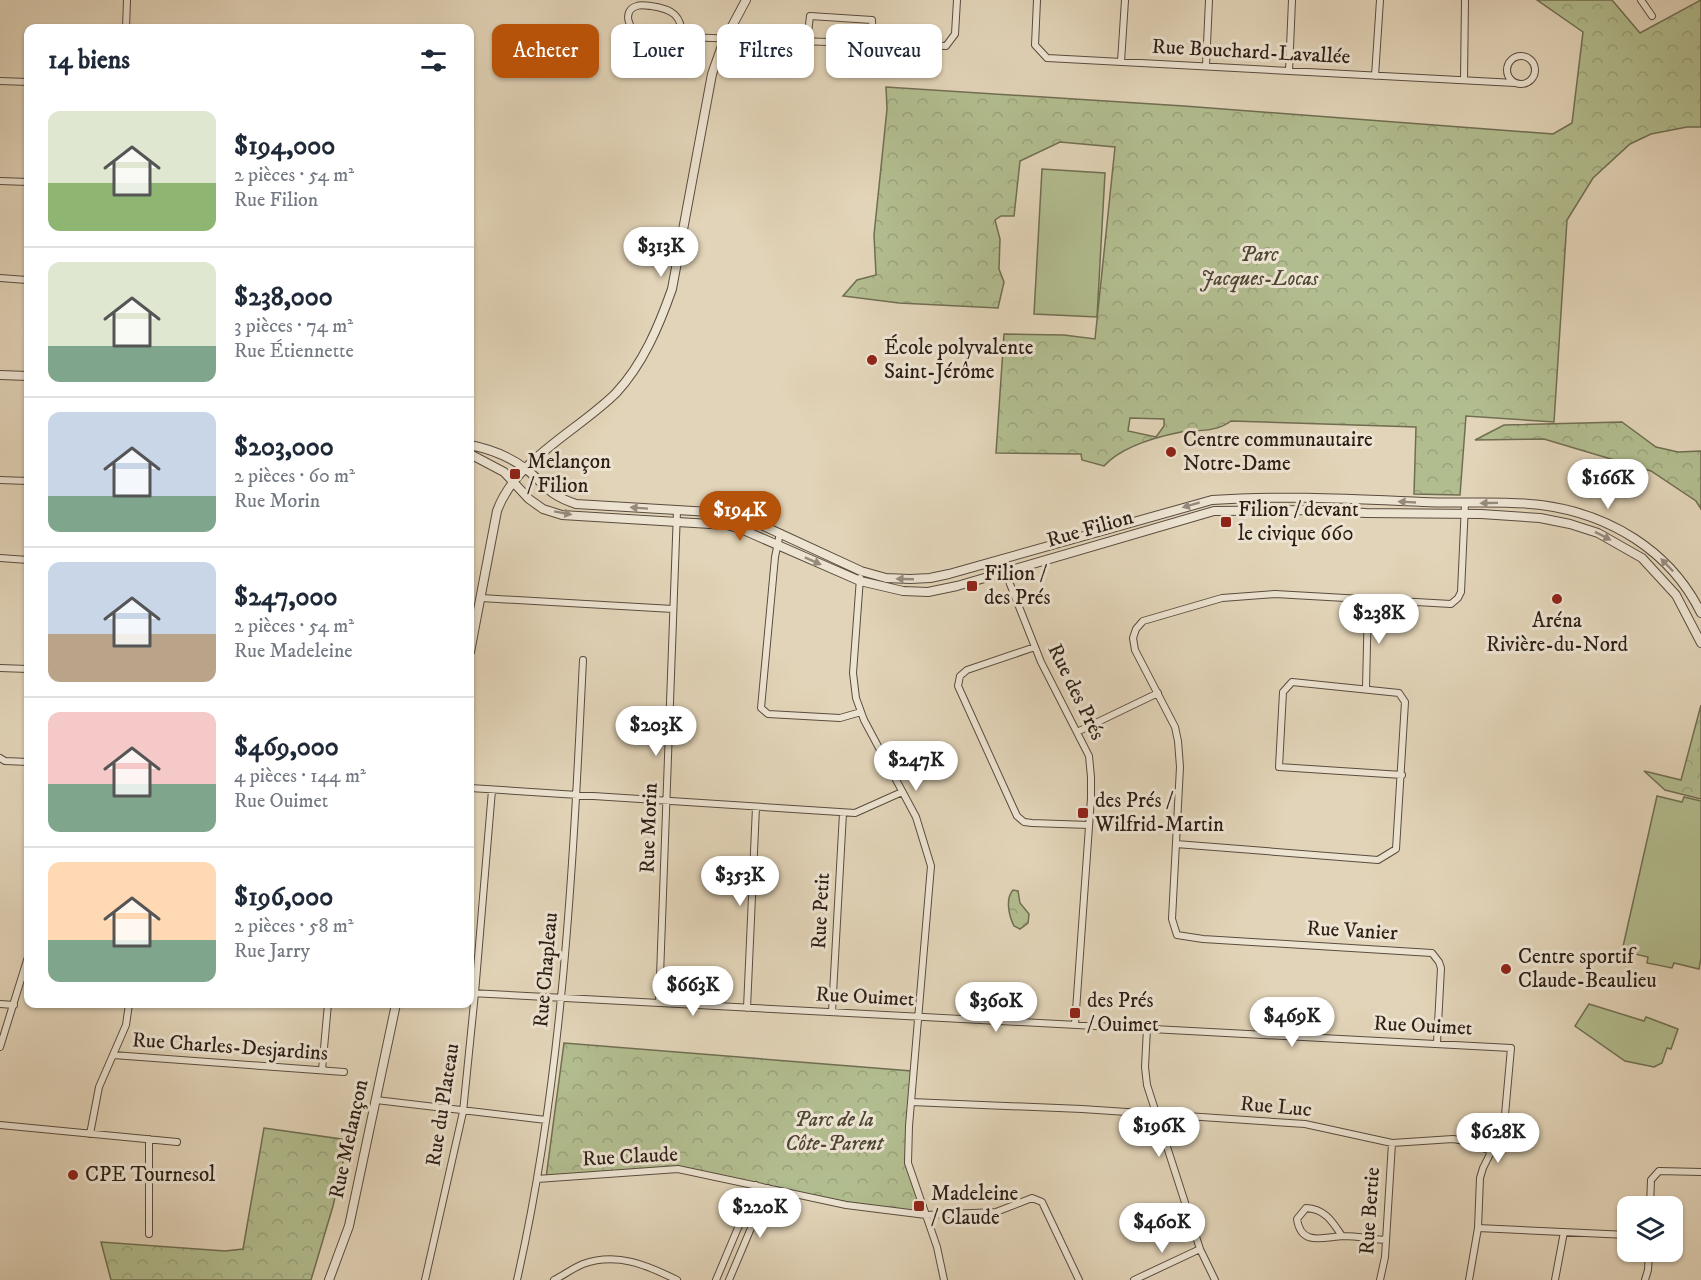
<!DOCTYPE html>
<html lang="fr">
<head>
<meta charset="utf-8">
<style>
	:root { --surface:#fff; --page:#f2f2f3; --text:#1f2937; --muted:#747a83; --line:#e0e1e3; --accent:#b45309 }
	body { margin:0; font-family:"IM FELL DW Pica",serif; background:var(--page); color:var(--text); height:100vh; display:flex; flex-direction:column; font-size:22px; white-space:nowrap }
	* { box-sizing:border-box; margin:0 }
	p { font-size:20px; color:var(--muted) }
	.icon { flex:none; width:33px; height:33px; fill:none; stroke:currentColor; stroke-width:2; stroke-linecap:round; stroke-linejoin:round }
	.map { position:relative; flex:1; overflow:hidden }
	.drawer { position:absolute; left:24px; top:24px; width:450px; height:984px; display:flex; flex-direction:column; background:var(--surface); border-radius:12px; box-shadow:0 2px 4px #0004 }
	.drawer>* { flex:none }
	.top-card { position:absolute; left:492px; top:24px; width:570px; height:54px; display:flex; gap:12px }
	.buttons { position:absolute; left:1617px; top:1196px; display:grid; gap:12px }
	.buttons a { display:grid; place-items:center; width:66px; height:66px; border-radius:12px; background:var(--surface); box-shadow:0 2px 4px #0004; font-size:30px }
	.price { position:absolute; translate:-50% -51px; padding:0 14px; border-radius:21px; background:#fff; color:#222; font-size:20px; line-height:39px; filter:drop-shadow(0 2px 3px #0008) }
	.price::after { content:''; position:absolute; left:50%; top:36px; width:18px; height:14px; margin-left:-9px; background:inherit; clip-path:polygon(0 0,100% 0,50% 100%) }
	.price.current { background:var(--accent); color:#fff }
	ul { padding:0; list-style:none }
	li { display:flex; align-items:center; gap:18px; height:150px; padding:0 24px }
	li+li { border-top:2px solid var(--line) }
	li span { display:grid; place-items:center; flex:none; width:168px; height:120px; border-radius:12px; color:#555 }
	li>.icon { margin-inline-start:auto }
	span .icon { width:72px; height:72px; fill:#fffc; stroke-width:1 }
	li b { font-size:26px }
	h2 { display:flex; justify-content:space-between; align-items:center; height:72px; padding:0 24px; font-size:26px }
	.chip { padding:0 21px; border-radius:12px; background:var(--surface); box-shadow:0 2px 4px #0004; font-size:21px; line-height:54px }
	.chip.current { background:var(--accent); color:#fff }
	.map>svg:first-child { display:block }
	.grass { fill:#b2bd8f; stroke:#706e52; stroke-width:1.5 }
	.forest { fill:url(#forest-crowns); stroke:#706e52; stroke-width:1.5; fill-rule:evenodd }
	.lines { fill:none; stroke-linecap:round; stroke-linejoin:round }
	.minor-casing { stroke:#5a4c3e; stroke-width:8 }
	.tertiary-casing { stroke:#5a4c3e; stroke-width:10 }
	.minor { stroke:#ece3d1; stroke-width:6 }
	.tertiary { stroke:#ece3d1; stroke-width:8 }
	.oneway { fill:#968a7d }
	.poi-dot { fill:#8f2418; stroke:#ece3d1; stroke-width:2 }
	.labels { text-anchor:middle; dominant-baseline:central; stroke-width:6; stroke-linejoin:round; paint-order:stroke }
	.street-label { font-size:21px; fill:#2d1e16; stroke:#ece3d1 }
	.park-label { font-size:21px; font-style:italic; fill:#4e4634; stroke:#ece3d1 }
	.poi-label { font-size:21px; fill:#2d1e16; stroke:#ece3d1; text-anchor:start }
</style>
</head>
<body>
<div class="map">
<svg width="1701" height="1280" viewBox="0 0 1701 1280">
	<defs>
		<pattern id="forest-crowns" width="20" height="18" patternUnits="userSpaceOnUse" patternTransform="scale(1.5)"><rect width="20" height="18" fill="#b2bd8f"/><path d="M2 6a3 3 0 1 1 6 0M12 15a3 3 0 1 1 6 0" fill="none" stroke="#99a27b"/></pattern>
	</defs>
	<rect width="100%" height="100%" fill="#e2d4b8"/>
	<filter id="stains"><feTurbulence type="fractalNoise" baseFrequency=".00333" numOctaves="4"/><feColorMatrix values="0 0 0 0 .2 0 0 0 0 .09 0 0 0 0 .02 0 0 0 .5 -.17"/></filter>
	<radialGradient id="worn" r=".72"><stop offset=".6" stop-color="#630" stop-opacity="0"/><stop offset="1" stop-color="#630" stop-opacity=".3"/></radialGradient>
	<!-- grass -->
	<path class="grass" d="M1042,169L1105,173L1097,317L1034,314Z
		M1657,796L1682,802L1684,797L1701,801V958L1699,969L1674,963L1672,968L1647,963L1648,957L1622,951Z
		M1589,1004L1644,1021L1646,1017L1678,1029L1671,1049L1667,1048L1662,1063L1654,1067L1625,1061L1575,1026Z"/>
	<!-- forest -->
	<path class="forest" d="M1537,0H1612L1640,33L1701,0V127H1687L1651,134L1630,144L1593,178L1567,220L1554,422L1466,416L1460,495L1414,494L1416,427L1231,421C1217,432 1198,430 1181,432C1156,437 1122,446 1104,466L1082,460L1081,454L996,453L1004,334L1064,335L1095,339L1115,147L1060,142L1020,161L1014,216H1001L995,220L1000,239L999,269L1004,282L998,308L899,303L843,296L857,280L876,275L874,235L887,109L886,87L1184,106L1553,134L1572,123L1583,32ZM1130,418L1164,419V426L1156,437L1128,431Z
		M1622,422L1656,447L1678,452L1701,451V509L1696,501L1651,471L1544,439L1475,440L1504,425Z
		M1701,705V799L1665,790L1644,771L1681,780Z
		M1013,890L1018,891L1020,903L1029,914L1028,923L1020,929L1014,926C1009,916 1005,899 1013,890Z
		M564,1043L912,1071L905,1163L926,1214L775,1191L669,1169L546,1178Z
		M264,1128L348,1140L333,1206L311,1280H111L101,1242L225,1251L243,1249Z"/>
	<g class="lines">
		<!-- minor casing -->
		<g class="minor-casing">
			<path id="minor" d="M1037,0L1035,45L1047,58L1515,83
				M1641,0L1652,16
				M126,28L127,0
				M682,37C682,15 672,9 651,6C646,6 641,4 637,6C622,10 628,30 640,34C653,37 668,36 682,37L946,46L955,34L957,0
				M807,42L810,16L872,20L873,44
				M1507 70a14 14 0 1 1 28 0a14 14 0 1 1-28 0Z
				M1121,62L1125,0
				M1206,66L1209,0
				M1289,71L1292,0
				M1375,76L1380,0
				M1464,80L1465,0
				M0,81L28,82
				M0,181L28,182
				M0,278L27,280
				M0,480L28,481
				M780,533L775,557L761,708L768,714L840,718L861,712
				M0,558L28,560
				M1003,558L1010,584L1041,662L1089,756L1091,777V798L1075,1025
				M860,578L853,673L856,698L864,720L916,817L931,866L909,1126L908,1163L937,1247L944,1280
				M481,598L673,609
				M1035,647L967,670L960,676L958,686L1017,816L1024,822L1032,823L1089,825
				M0,668L28,669
				M1366,688L1368,601
				M1077,732L1158,693
				M0,758L5,761L28,762
				M470,788L855,813L902,792
				M1176,844L1378,860L1396,849L1405,702L1399,693L1292,682L1283,692L1279,767L1402,775
				M470,993L1511,1048L1504,1126L1483,1168L1480,1178L1478,1228L1469,1280
				M659,1003L677,511
				M0,1004L14,1005
				M747,1008L756,807
				M832,1012L843,813
				M1147,1028L1145,1067L1147,1085L1200,1249L1215,1280
				M1437,1043L1441,968L1439,962L1432,953L1203,939L1177,935L1172,919L1180,767L1178,741L1175,727L1135,650L1133,638L1136,629L1143,621L1222,598L1275,594L1451,604L1458,598L1461,592L1465,504
				M0,1047L28,957
				M113,1055L344,1072
				M322,1070L328,1004
				M376,1100L546,1120
				M911,1102L1082,1109L1305,1124L1392,1143L1453,1139L1465,1141L1491,1151
				M0,1125L177,1142
				M90,1134L99,1087L126,1025L129,1004
				M537,1179L678,1169L846,1205L926,1215L996,1212L1032,1198L1042,1202L1079,1280
				M1650,1206L1651,1180L1659,1171L1701,1172
				M1478,1228L1628,1235
				M149,1234V1139
				M1342,1236C1332,1221 1325,1209 1306,1208L1297,1219C1301,1247 1324,1237 1343,1236C1357,1236 1372,1239 1386,1240
				M425,1280L463,1112L475,993L492,790
				M517,1280C563,1077 573,867 583,660
				M554,1280C564,1275 573,1268 583,1264C617,1252 647,1265 677,1280
				M716,1280L756,1185
				M729,1280L768,1188
				M1134,1280L1200,1249
				M1380,1280L1385,1257L1392,1143
				M1555,1280L1564,1232
				M1645,1280L1648,1270L1649,1251"/>
		</g>
		<!-- tertiary casing -->
		<g class="tertiary-casing">
			<path id="tertiary" d="M0,375L28,376
				M470,445C490,449 509,456 526,469C547,486 547,494 576,504L727,513L744,517L861,571L886,578L910,579L930,578L949,574L1212,500C1283,495 1352,499 1423,502C1462,504 1502,500 1541,505C1609,514 1670,550 1701,613
				M470,454L504,472L529,499L543,509L562,515L727,525L741,529L860,581L903,591L928,592L957,586L1214,511L1313,510L1366,513L1481,514L1540,518L1570,524L1598,533L1642,558L1676,595L1701,643
				M470,652L497,511C515,460 579,430 616,393C643,364 659,326 672,289L712,74L723,43L746,0
				M329,1280L349,1226L396,1004"/>
		</g>
		<!-- minor -->
		<use href="#minor" class="minor"/>
		<!-- tertiary -->
		<use href="#tertiary" class="tertiary"/>
	</g>
	<!-- one-way arrows -->
	<defs><path id="oneway-solid" d="M-6-.8H1V-3.2L6.5 0L1 3.2V.8H-6Z" transform="scale(1.5)"/></defs>
	<g class="oneway">
		<use href="#oneway-solid" transform="translate(1407 502) rotate(-177)"/>
		<use href="#oneway-solid" transform="translate(1489 503) rotate(179)"/>
		<use href="#oneway-solid" transform="translate(1191 505) rotate(164)"/>
		<use href="#oneway-solid" transform="translate(639 508) rotate(-176)"/>
		<use href="#oneway-solid" transform="translate(563 513) rotate(10)"/>
		<use href="#oneway-solid" transform="translate(1603 536) rotate(27)"/>
		<use href="#oneway-solid" transform="translate(813 561) rotate(24)"/>
		<use href="#oneway-solid" transform="translate(1667 565) rotate(-134)"/>
		<use href="#oneway-solid" transform="translate(905 579) rotate(-178)"/>
	</g>
	<!-- markers -->
	<g class="poi-dot">
		<circle cx="872" cy="360" r="6"/>
		<circle cx="1171" cy="452" r="6"/>
		<rect x="509" y="468" width="12" height="12" rx="3"/>
		<rect x="1220" y="516" width="12" height="12" rx="3"/>
		<rect x="966" y="580" width="12" height="12" rx="3"/>
		<circle cx="1557" cy="599" r="6"/>
		<rect x="1077" y="807" width="12" height="12" rx="3"/>
		<circle cx="1506" cy="969" r="6"/>
		<rect x="1069" y="1007" width="12" height="12" rx="3"/>
		<circle cx="73" cy="1175" r="6"/>
		<rect x="913" y="1200" width="12" height="12" rx="3"/>
	</g>
	<g class="labels">
		<!-- street labels -->
		<g class="street-label">
			<text transform="translate(1251 52) rotate(3)">Rue Bouchard-Lavallée</text>
			<text transform="translate(1090 529) rotate(-16)">Rue Filion</text>
			<text transform="translate(1076 692) rotate(64)">Rue des Prés</text>
			<text transform="translate(649 828) rotate(-88)">Rue Morin</text>
			<text transform="translate(821 911) rotate(-87)">Rue Petit</text>
			<text transform="translate(1352 931) rotate(3)">Rue Vanier</text>
			<text transform="translate(546 970) rotate(-85)">Rue Chapleau</text>
			<text transform="translate(865 997) rotate(3)">Rue Ouimet</text>
			<text transform="translate(1423 1026) rotate(3)">Rue Ouimet</text>
			<text transform="translate(230 1047) rotate(4)">Rue Charles-Desjardins</text>
			<text transform="translate(443 1105) rotate(-81)">Rue du Plateau</text>
			<text transform="translate(1276 1107) rotate(5)">Rue Luc</text>
			<text transform="translate(349 1139) rotate(-78)">Rue Melançon</text>
			<text transform="translate(630 1157) rotate(-3)">Rue Claude</text>
			<text transform="translate(1370 1211) rotate(-86)">Rue Bertie</text>
		</g>
		<!-- park labels -->
		<g class="park-label">
			<text x="1259" y="255">Parc<tspan x="1259" dy="24">Jacques-Locas</tspan></text>
			<text x="834" y="1120">Parc de la<tspan x="834" dy="24">Côte-Parent</tspan></text>
		</g>
		<!-- poi labels -->
		<g class="poi-label">
			<text x="884" y="348">École polyvalente<tspan x="884" dy="24">Saint-Jérôme</tspan></text>
			<text x="1183" y="440">Centre communautaire<tspan x="1183" dy="24">Notre-Dame</tspan></text>
			<text x="527" y="462">Melançon<tspan x="527" dy="24">/ Filion</tspan></text>
			<text x="1238" y="510">Filion / devant<tspan x="1238" dy="24">le civique 660</tspan></text>
			<text x="984" y="574">Filion /<tspan x="984" dy="24">des Prés</tspan></text>
			<text x="1557" y="621" text-anchor="middle">Aréna<tspan x="1557" dy="24">Rivière-du-Nord</tspan></text>
			<text x="1095" y="801">des Prés /<tspan x="1095" dy="24">Wilfrid-Martin</tspan></text>
			<text x="1518" y="957">Centre sportif<tspan x="1518" dy="24">Claude-Beaulieu</tspan></text>
			<text x="1087" y="1001">des Prés<tspan x="1087" dy="24">/ Ouimet</tspan></text>
			<text x="85" y="1175">CPE Tournesol</text>
			<text x="931" y="1194">Madeleine<tspan x="931" dy="24">/ Claude</tspan></text>
		</g>
	</g>
	<rect width="100%" height="100%" filter="url(#stains)"/>
	<rect width="100%" height="100%" fill="url(#worn)"/>
</svg>
<div class="buttons">
<a><svg class="icon" aria-label="layers" viewBox="0 0 24 24"><path d="M12 4l9 5-9 5-9-5zM3 14l9 5 9-5"/></svg></a>
</div>
<b class="price" style="left:661px;top:278px">$313K</b>
<b class="price" style="left:1608px;top:510px">$166K</b>
<b class="price current" style="left:740px;top:542px">$194K</b>
<b class="price" style="left:1379px;top:645px">$238K</b>
<b class="price" style="left:656px;top:757px">$203K</b>
<b class="price" style="left:916px;top:792px">$247K</b>
<b class="price" style="left:740px;top:907px">$353K</b>
<b class="price" style="left:693px;top:1017px">$663K</b>
<b class="price" style="left:996px;top:1033px">$360K</b>
<b class="price" style="left:1292px;top:1048px">$469K</b>
<b class="price" style="left:1159px;top:1158px">$196K</b>
<b class="price" style="left:1498px;top:1164px">$628K</b>
<b class="price" style="left:760px;top:1239px">$220K</b>
<b class="price" style="left:1162px;top:1254px">$460K</b>
<div class="top-card">
<a class="chip current">Acheter</a>
<a class="chip">Louer</a>
<a class="chip">Filtres</a>
<a class="chip">Nouveau</a>
</div>
<section class="drawer">
<h2>14 biens<svg class="icon" aria-label="filters" viewBox="0 0 24 24"><path d="M4 7h16M4 17h16"/><circle cx="9" cy="7" r="2"/><circle cx="15" cy="17" r="2"/></svg></h2>
<ul>
<li><span style="background:linear-gradient(#dfe7d0 60%,#8fb573 0)"><svg class="icon" aria-label="home" viewBox="0 0 24 24"><path d="M3 11l9-7 9 7M6 9v11h12V9"/></svg></span><div><b>$194,000</b><p>2 pièces · 54 m²</p><p>Rue Filion</p></div></li>
<li><span style="background:linear-gradient(#dfe7d0 70%,#7fa58c 0)"><svg class="icon" aria-label="home" viewBox="0 0 24 24"><path d="M3 11l9-7 9 7M6 9v11h12V9"/></svg></span><div><b>$238,000</b><p>3 pièces · 74 m²</p><p>Rue Étiennette</p></div></li>
<li><span style="background:linear-gradient(#c9d6e8 70%,#7fa58c 0)"><svg class="icon" aria-label="home" viewBox="0 0 24 24"><path d="M3 11l9-7 9 7M6 9v11h12V9"/></svg></span><div><b>$203,000</b><p>2 pièces · 60 m²</p><p>Rue Morin</p></div></li>
<li><span style="background:linear-gradient(#c9d6e8 60%,#b9a48a 0)"><svg class="icon" aria-label="home" viewBox="0 0 24 24"><path d="M3 11l9-7 9 7M6 9v11h12V9"/></svg></span><div><b>$247,000</b><p>2 pièces · 54 m²</p><p>Rue Madeleine</p></div></li>
<li><span style="background:linear-gradient(#f6c9c9 60%,#7fa58c 0)"><svg class="icon" aria-label="home" viewBox="0 0 24 24"><path d="M3 11l9-7 9 7M6 9v11h12V9"/></svg></span><div><b>$469,000</b><p>4 pièces · 144 m²</p><p>Rue Ouimet</p></div></li>
<li><span style="background:linear-gradient(#ffd9b3 65%,#7fa58c 0)"><svg class="icon" aria-label="home" viewBox="0 0 24 24"><path d="M3 11l9-7 9 7M6 9v11h12V9"/></svg></span><div><b>$196,000</b><p>2 pièces · 58 m²</p><p>Rue Jarry</p></div></li>
</ul>
</section>
</div>
</body>
</html>
